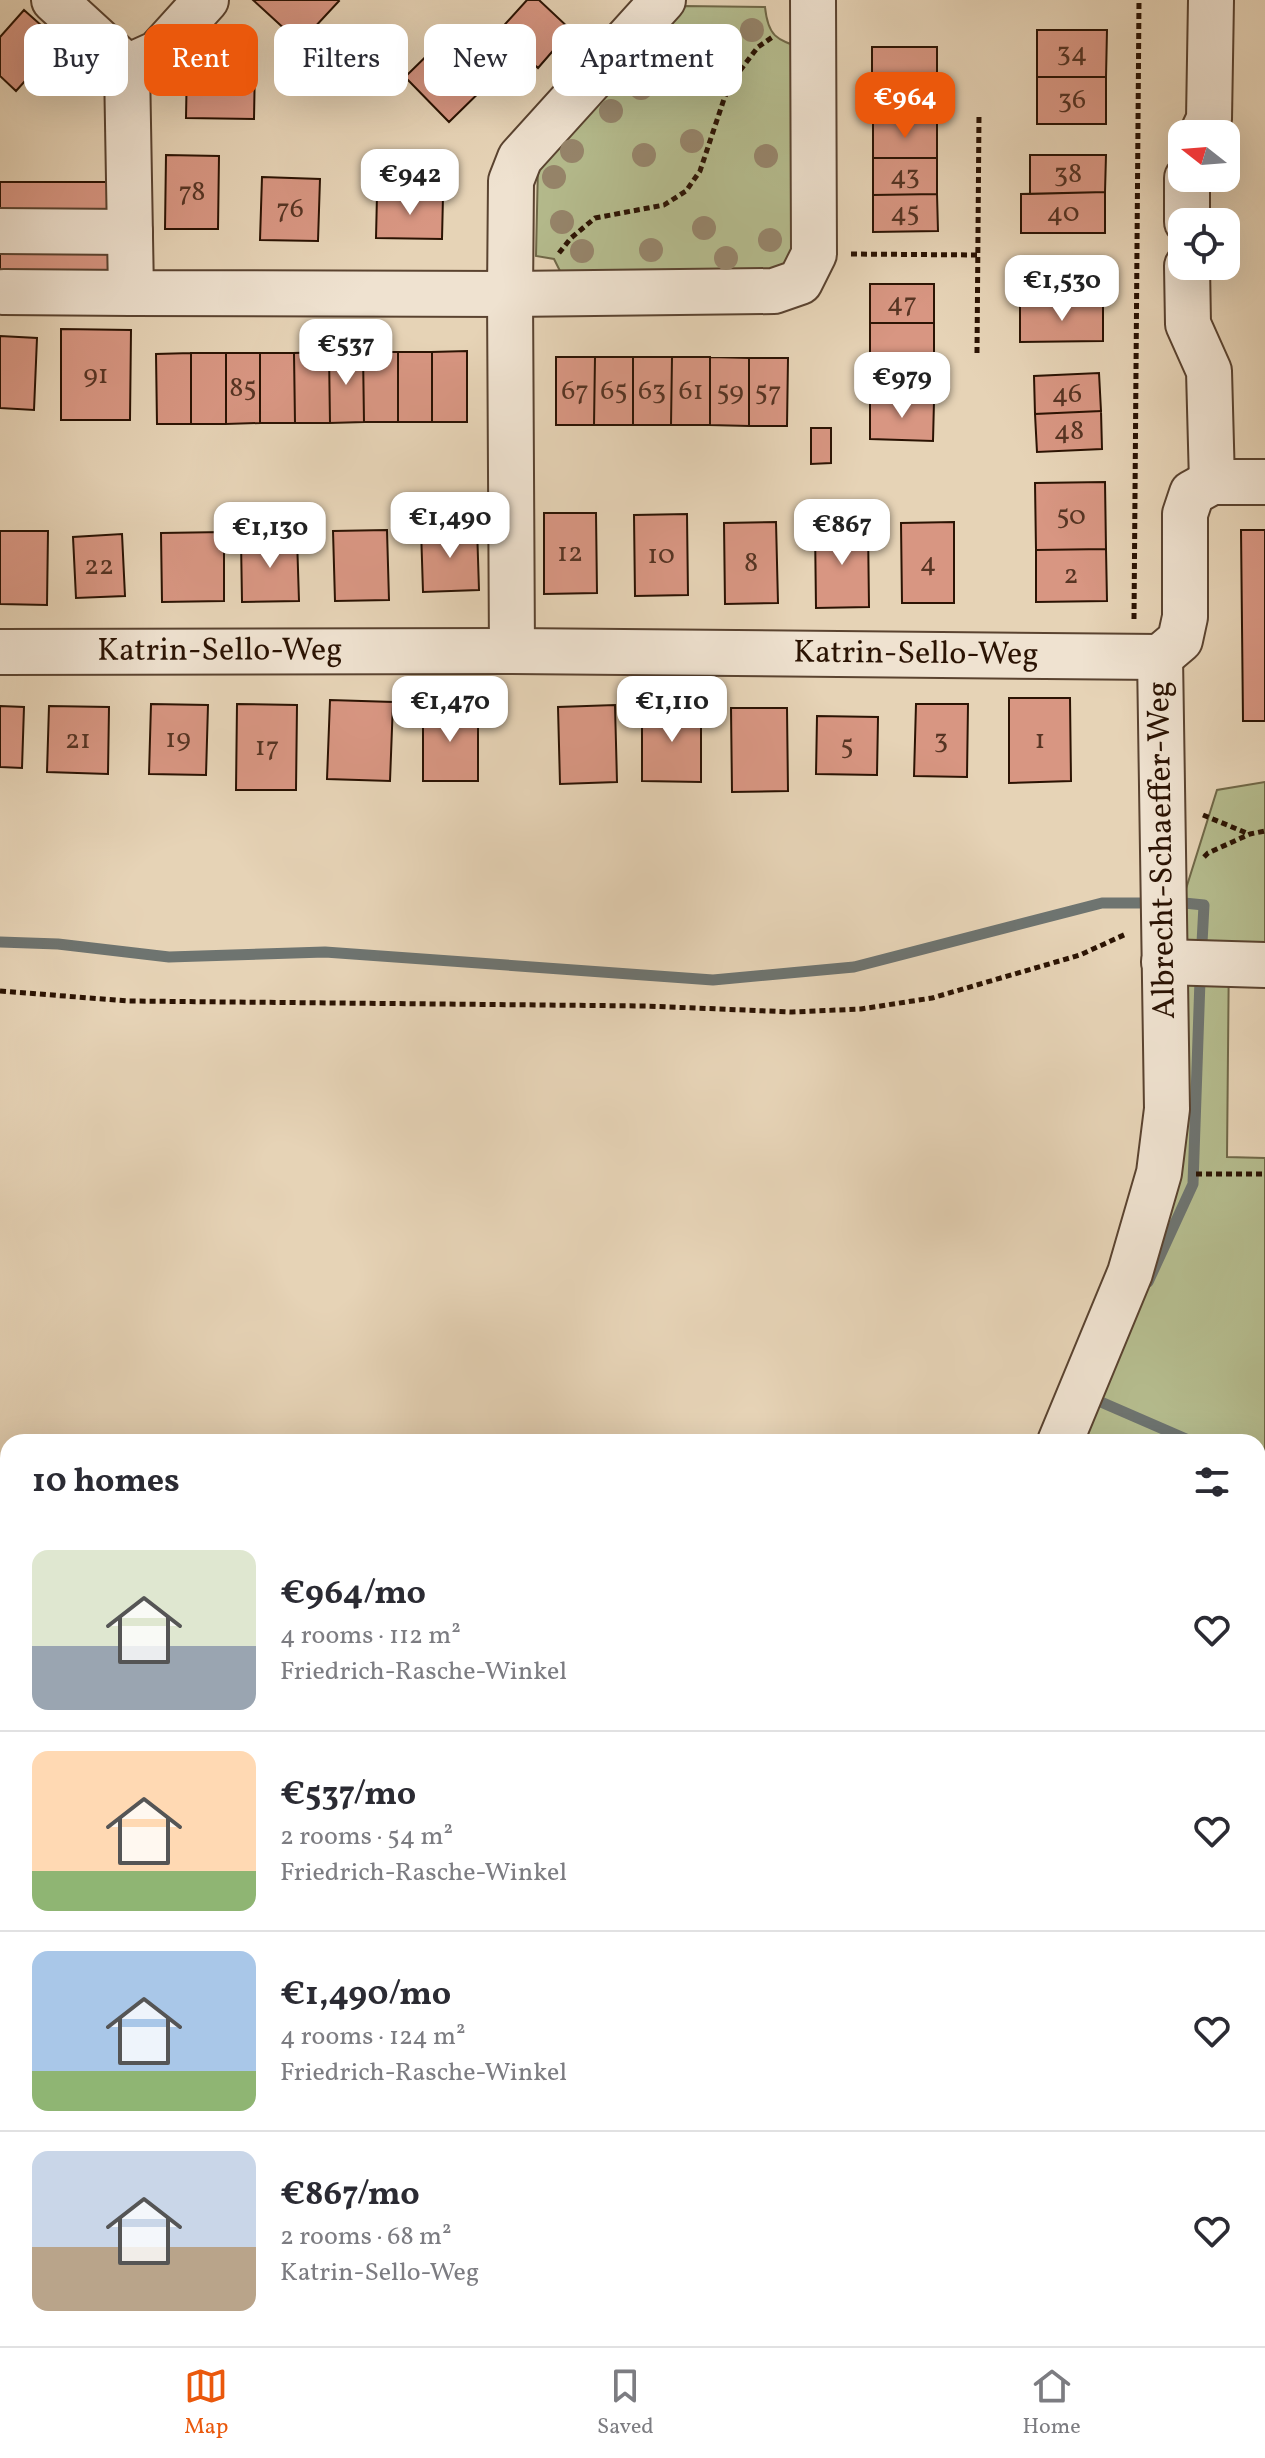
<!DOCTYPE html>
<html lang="en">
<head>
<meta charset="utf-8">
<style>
	:root { --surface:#fff; --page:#f2f2f3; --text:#2b2b33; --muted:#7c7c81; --line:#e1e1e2; --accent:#ea580c }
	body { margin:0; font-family:Vollkorn,serif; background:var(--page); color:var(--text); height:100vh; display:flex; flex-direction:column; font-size:30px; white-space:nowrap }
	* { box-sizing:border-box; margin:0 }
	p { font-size:26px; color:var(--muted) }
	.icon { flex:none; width:44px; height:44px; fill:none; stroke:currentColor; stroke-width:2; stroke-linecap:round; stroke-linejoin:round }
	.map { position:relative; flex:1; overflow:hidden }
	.side { position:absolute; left:0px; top:1434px; width:1266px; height:912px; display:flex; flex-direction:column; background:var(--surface); border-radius:24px 24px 0 0; box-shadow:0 8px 32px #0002 }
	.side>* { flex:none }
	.top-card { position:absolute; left:24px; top:24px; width:800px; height:72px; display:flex; gap:16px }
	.needle { width:52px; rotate:287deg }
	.fabs { position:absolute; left:1168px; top:120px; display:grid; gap:16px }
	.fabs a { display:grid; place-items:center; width:72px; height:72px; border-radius:16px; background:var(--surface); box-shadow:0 8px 32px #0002; font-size:40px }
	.price { position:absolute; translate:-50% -68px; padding:0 18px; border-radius:16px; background:#fff; color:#222; font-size:26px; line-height:52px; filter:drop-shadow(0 2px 4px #0008) }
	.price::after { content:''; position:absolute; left:50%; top:48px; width:24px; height:18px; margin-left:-12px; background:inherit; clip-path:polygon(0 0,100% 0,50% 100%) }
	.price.current { background:var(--accent); color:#fff }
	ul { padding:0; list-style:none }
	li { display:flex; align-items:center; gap:24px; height:200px; padding:0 32px }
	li+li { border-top:2px solid var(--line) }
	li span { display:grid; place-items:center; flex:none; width:224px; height:160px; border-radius:16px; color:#555 }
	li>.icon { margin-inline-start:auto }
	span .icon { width:96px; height:96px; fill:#fffc; stroke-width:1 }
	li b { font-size:34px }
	h2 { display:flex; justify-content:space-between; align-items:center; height:96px; padding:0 32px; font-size:34px }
	.pill { padding:0 28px; border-radius:16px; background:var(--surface); box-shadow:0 8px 32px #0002; font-size:28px; line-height:72px }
	.pill.current { background:var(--accent); color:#fff }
	.dock { display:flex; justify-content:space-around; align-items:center; height:112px; border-top:2px solid var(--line); background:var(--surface); font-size:22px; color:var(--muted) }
	.dock a { display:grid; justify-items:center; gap:4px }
	.dock .current { color:var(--accent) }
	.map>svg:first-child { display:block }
	.green { fill:#b5bc8e; stroke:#706848; stroke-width:2 }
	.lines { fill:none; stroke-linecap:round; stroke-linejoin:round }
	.stream { stroke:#6e7470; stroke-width:11 }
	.building { fill:#d89682; stroke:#2b1303; stroke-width:2 }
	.minor-casing { stroke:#5a4330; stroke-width:48 }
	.path { stroke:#2b1303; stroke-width:5; stroke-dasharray:6 4; stroke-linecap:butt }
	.minor { stroke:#efe2d0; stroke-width:44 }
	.tree { fill:#96856b }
	.labels { text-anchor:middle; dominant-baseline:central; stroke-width:7; stroke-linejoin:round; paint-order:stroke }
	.number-label { font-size:28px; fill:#563423 }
	.street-label { font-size:32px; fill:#2b1303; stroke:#efe2d0 }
</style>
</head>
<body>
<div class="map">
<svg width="1265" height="2346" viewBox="0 0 1265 2346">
	<rect width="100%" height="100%" fill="#e6d3b6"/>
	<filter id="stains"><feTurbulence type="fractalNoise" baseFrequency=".0025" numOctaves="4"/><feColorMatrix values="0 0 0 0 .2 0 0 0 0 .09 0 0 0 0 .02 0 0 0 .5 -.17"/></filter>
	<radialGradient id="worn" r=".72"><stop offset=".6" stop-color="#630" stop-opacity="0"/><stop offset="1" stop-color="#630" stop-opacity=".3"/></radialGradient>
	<!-- green -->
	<path class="green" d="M684,6L765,7C768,36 776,40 803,48L804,246L787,271L562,275L554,259L536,256L538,166Z
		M1265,782V946L1229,947L1227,1157L1265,1158V2346H746L747,2338H1258V1442H1083L1176,1187L1185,892L1217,790Z"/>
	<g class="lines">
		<!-- stream -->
		<path class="stream" d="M1184,903L1204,905L1202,943
			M0,942L58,944L169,957L325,952L713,980L854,967L1102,903H1149
			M1148,1282L1193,1184L1200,980
			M1098,1393L1094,1399L1193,1442
			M1258,1470L1265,1473
			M741,2346V2343"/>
	</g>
	<!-- building -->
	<path class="building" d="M253,0H338L339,1L300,43Z
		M527,0H539L571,30L538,68L498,32Z
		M24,10L60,42L16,91L0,76V37Z
		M1037,30H1107L1106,77H1037Z
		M452,31L497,75L449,122L405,77Z
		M872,47H937V84H872Z
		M187,62L255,63L254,119L186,118Z
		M1037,77H1106V124H1037Z
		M872,84H937V121H873Z
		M873,121H937V158H873Z
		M377,153L443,154V196L377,195Z
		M166,155L219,156L218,229H165Z
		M1030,155H1106L1105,192L1030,194Z
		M873,158H937V194L873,195Z
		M262,177L320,179L318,241L260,240Z
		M0,182H110V216L0,215Z
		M1105,192V233H1021V194Z
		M937,194L938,231L873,232V195Z
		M377,195L443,196L442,239L376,238Z
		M0,249L112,250L111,282H0Z
		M1103,262V303L1020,305V263Z
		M870,284H934V323H870Z
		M1103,303V341L1020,342V305Z
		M870,323H934V362H870Z
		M61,329L131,330L130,420H61Z
		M0,336L37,338L34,410L0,408Z
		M467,351V422H432V352Z
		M329,352H363L364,422L330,423Z
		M329,352L330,423H295L294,353Z
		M363,352H398V422H364Z
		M398,352H432V422H398Z
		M191,353H226V424H191Z
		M191,353V424H157L156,354Z
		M226,353H260V423L226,424Z
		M260,353H294L295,423H260Z
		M556,357H595L594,425H556Z
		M595,357H633V425H594Z
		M633,357H672L671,425H633Z
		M672,357H710V425H671Z
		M710,357L749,358V426L710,425Z
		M749,358H788L787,426H749Z
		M870,362H934V401L870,400Z
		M1099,373L1101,411L1035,414L1034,376Z
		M870,400L934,401L933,441L870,439Z
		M1101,411L1102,449L1037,452L1035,414Z
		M811,428H831V463L811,464Z
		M1105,482L1106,549L1036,550L1035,483Z
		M544,513H596L597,593L544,594Z
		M687,514L688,595L635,596L634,515Z
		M776,522L778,603L725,604L724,523Z
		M954,522V603H902L901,523Z
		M868,526L869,607L816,608L815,527Z
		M477,527L479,590L423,592L421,529Z
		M387,530L389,600L335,601L333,531Z
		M1241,530H1265V721H1243Z
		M0,531H48L47,605L0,604Z
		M224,532V601L162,602L161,533Z
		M122,534L125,596L76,598L73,537Z
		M297,538L299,601L242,602L241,540Z
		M1106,549L1107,601L1036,602V550Z
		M1009,698H1070L1071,781L1009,783Z
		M330,700L393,702L390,781L327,779Z
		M151,704L208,705L206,775L149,774Z
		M237,704L297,705L296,790H236Z
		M916,704H968L967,777L914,776Z
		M615,705L617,782L560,784L558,707Z
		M0,706L24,707L22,768L0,767Z
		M49,706L109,707L108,774L47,772Z
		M642,707H701V782L642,781Z
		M423,708H478V781H423Z
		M731,708H787L788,791L732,792Z
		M817,716L878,717L877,775L816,774Z"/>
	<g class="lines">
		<!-- minor casing -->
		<g class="minor-casing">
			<g id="minor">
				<path d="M54,0L127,67L131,293L510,294L511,181L520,158L663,0"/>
				<path d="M127,67L158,53L206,0"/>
				<path d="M1202,134L1209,119L1211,0"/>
				<path d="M1187,178V222"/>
				<path d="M0,231L130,232"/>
				<path d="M1187,266L1188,324L1209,371L1212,482"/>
				<path d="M4,292L131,293"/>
				<path d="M512,651L510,294L774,291L800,282L814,254L813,0"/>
				<path id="s1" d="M0,652L512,651L1160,657"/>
				<path d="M1160,657L1180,640L1185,617V514L1192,493L1212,482H1265"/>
				<path d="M1164,962L1265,965"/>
				<path d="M1060,1442L1130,1273L1159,1173L1167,1109L1160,657"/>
			</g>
		</g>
		<!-- path -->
		<path class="path" d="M559,253L571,238L595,218L664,205L686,191L700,171L724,99L732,81L758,47L774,36
			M851,254L978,255
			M977,353L979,115
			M1134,619L1139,0
			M1203,815L1249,834
			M1204,857L1208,853L1250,834L1265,831
			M0,991L129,1001L646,1006L792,1012L861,1009L932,998L1080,955L1126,934
			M1196,1174H1265
			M736,2346L738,2338"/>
		<!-- minor -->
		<use href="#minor" class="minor"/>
	</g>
	<!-- trees -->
	<g class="tree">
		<circle cx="752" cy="30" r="12"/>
		<circle cx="641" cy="88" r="12"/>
		<circle cx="611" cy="111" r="12"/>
		<circle cx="692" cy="141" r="12"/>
		<circle cx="572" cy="151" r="12"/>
		<circle cx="644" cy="155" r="12"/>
		<circle cx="766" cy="156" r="12"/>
		<circle cx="554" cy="177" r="12"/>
		<circle cx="562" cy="222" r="12"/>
		<circle cx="704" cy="228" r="12"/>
		<circle cx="770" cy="240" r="12"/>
		<circle cx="651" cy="250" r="12"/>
		<circle cx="582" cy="251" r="12"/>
		<circle cx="726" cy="258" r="12"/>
	</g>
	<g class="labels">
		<!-- number labels -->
		<g class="number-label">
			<text x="1072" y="53">34</text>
			<text x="1072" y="100">36</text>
			<text x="1068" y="174">38</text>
			<text x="905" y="176">43</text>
			<text x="192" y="192">78</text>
			<text x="290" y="209">76</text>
			<text x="905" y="213">45</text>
			<text x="1063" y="213">40</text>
			<text x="902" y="303">47</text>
			<text x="96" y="375">91</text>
			<text x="243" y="388">85</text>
			<text x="575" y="391">67</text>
			<text x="614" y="391">65</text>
			<text x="652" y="391">63</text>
			<text x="691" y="391">61</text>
			<text x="730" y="392">59</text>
			<text x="768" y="392">57</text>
			<text x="1067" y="394">46</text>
			<text x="1069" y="431">48</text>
			<text x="1071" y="516">50</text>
			<text x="570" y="553">12</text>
			<text x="661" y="555">10</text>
			<text x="751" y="563">8</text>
			<text x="928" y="563">4</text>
			<text x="99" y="566">22</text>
			<text x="1071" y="575">2</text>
			<text x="178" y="739">19</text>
			<text x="78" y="740">21</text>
			<text x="941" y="740">3</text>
			<text x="1040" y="740">1</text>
			<text x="847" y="746">5</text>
			<text x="267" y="747">17</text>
		</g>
		<!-- street labels -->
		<g class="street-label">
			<text stroke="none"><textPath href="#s1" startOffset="220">Katrin-Sello-Weg</textPath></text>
			<text stroke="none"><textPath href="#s1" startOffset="916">Katrin-Sello-Weg</textPath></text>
			<text transform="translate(1163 850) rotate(-91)">Albrecht-Schaeffer-Weg</text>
		</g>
	</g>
	<rect width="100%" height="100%" filter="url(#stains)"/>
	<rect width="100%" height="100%" fill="url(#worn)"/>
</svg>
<div class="fabs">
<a><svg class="needle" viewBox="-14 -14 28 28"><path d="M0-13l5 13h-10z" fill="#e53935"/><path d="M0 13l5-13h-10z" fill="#7c7c81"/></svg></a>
<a><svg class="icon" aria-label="locate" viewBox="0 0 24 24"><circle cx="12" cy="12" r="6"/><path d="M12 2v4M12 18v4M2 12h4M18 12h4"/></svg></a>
</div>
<b class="price current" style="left:905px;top:140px">€964</b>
<b class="price" style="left:410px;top:217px">€942</b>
<b class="price" style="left:1062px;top:323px">€1,530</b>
<b class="price" style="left:346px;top:387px">€537</b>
<b class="price" style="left:902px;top:420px">€979</b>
<b class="price" style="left:450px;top:560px">€1,490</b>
<b class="price" style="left:842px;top:567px">€867</b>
<b class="price" style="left:270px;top:570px">€1,130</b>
<b class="price" style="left:450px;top:744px">€1,470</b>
<b class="price" style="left:672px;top:744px">€1,110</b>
<div class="top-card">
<a class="pill">Buy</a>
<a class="pill current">Rent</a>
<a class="pill">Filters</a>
<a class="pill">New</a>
<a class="pill">Apartment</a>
</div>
<section class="side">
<h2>10 homes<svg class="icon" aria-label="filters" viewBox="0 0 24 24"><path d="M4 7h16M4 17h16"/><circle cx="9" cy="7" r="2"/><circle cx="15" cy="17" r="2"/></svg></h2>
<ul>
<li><span style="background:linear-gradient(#dfe7d0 60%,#9aa5b1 0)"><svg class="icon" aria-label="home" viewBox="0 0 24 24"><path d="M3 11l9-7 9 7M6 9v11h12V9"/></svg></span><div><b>€964/mo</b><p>4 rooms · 112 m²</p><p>Friedrich-Rasche-Winkel</p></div><svg class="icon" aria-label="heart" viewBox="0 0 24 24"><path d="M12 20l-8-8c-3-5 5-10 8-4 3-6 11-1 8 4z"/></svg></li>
<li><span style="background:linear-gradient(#ffd9b3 75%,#8fb573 0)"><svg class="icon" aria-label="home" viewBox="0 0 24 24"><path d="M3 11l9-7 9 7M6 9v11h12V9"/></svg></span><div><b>€537/mo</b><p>2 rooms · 54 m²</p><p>Friedrich-Rasche-Winkel</p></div><svg class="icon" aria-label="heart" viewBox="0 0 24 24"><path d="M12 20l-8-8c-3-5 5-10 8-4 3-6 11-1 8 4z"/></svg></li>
<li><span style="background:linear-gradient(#a9c7e8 75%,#8fb573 0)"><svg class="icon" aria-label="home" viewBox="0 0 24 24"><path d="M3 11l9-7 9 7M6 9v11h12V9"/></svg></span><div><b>€1,490/mo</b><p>4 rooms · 124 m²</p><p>Friedrich-Rasche-Winkel</p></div><svg class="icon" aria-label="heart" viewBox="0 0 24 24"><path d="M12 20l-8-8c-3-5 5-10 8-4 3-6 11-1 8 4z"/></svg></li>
<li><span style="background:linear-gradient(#c9d6e8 60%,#b9a48a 0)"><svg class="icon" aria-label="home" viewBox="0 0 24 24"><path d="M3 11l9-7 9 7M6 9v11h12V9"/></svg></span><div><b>€867/mo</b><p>2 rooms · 68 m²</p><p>Katrin-Sello-Weg</p></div><svg class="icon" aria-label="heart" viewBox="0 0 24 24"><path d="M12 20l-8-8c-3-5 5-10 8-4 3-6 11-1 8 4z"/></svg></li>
</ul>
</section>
</div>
<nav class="dock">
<a class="current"><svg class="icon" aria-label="map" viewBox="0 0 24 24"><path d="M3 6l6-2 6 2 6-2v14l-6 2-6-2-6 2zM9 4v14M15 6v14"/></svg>Map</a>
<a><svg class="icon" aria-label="saved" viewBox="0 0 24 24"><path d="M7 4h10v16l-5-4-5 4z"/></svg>Saved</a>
<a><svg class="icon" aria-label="home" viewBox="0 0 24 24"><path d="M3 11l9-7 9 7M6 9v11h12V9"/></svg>Home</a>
</nav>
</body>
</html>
